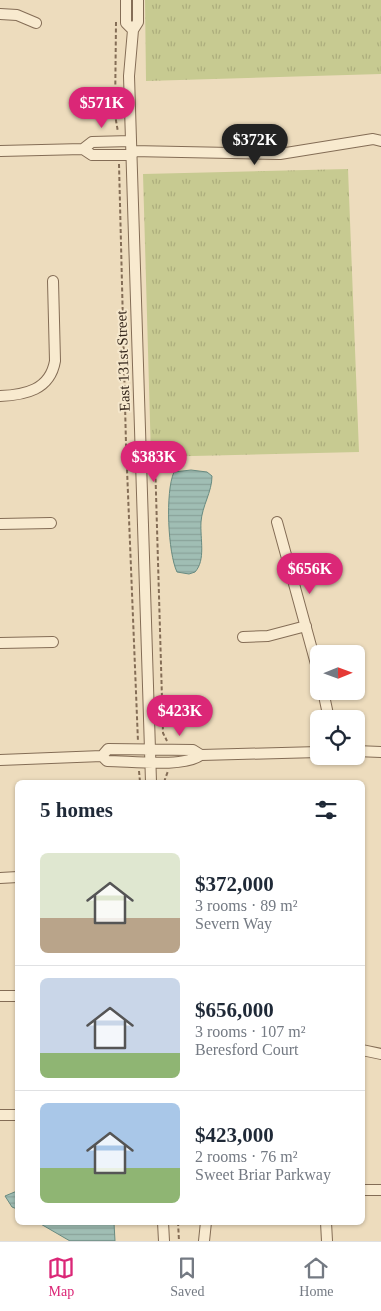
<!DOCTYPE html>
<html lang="en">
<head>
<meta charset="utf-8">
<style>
	:root { --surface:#fff; --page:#f6f6f7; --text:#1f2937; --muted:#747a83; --line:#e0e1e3; --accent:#db2777 }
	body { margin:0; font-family:"Times New Roman",serif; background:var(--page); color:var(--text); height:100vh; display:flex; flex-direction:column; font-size:19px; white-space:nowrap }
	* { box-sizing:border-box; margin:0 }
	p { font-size:16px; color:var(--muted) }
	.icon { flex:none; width:28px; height:28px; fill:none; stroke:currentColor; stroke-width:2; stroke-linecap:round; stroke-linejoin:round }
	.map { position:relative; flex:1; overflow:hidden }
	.panel { position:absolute; left:15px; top:780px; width:350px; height:445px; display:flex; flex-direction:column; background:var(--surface); border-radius:8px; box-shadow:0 1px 4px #0004 }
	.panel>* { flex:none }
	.needle { width:32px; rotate:89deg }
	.buttons { position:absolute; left:310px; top:645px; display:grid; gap:10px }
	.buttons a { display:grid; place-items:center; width:55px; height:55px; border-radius:8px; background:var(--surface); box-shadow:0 1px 4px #0004; font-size:25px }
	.price { position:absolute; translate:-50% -42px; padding:0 11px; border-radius:18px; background:var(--accent); color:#fff; font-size:16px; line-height:32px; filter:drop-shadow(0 1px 2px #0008) }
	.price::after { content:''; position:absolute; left:50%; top:30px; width:15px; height:11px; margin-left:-8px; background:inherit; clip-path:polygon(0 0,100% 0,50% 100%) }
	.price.current { background:#222; color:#fff }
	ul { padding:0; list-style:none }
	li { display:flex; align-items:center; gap:15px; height:125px; padding:0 25px }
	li+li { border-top:1px solid var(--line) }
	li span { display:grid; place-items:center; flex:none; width:140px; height:100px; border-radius:8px; color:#555 }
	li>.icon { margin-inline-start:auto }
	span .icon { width:60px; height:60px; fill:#fffc; stroke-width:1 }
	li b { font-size:21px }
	h2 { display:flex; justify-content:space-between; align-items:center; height:60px; padding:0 25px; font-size:21px }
	.menu { display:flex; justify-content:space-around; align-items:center; height:70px; border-top:1px solid var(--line); background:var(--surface); font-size:14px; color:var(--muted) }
	.menu a { display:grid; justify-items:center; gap:2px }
	.menu .current { color:var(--accent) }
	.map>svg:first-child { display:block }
	.grass { fill:url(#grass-tufts) }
	.water { fill:url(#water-rules); stroke:#688b81 }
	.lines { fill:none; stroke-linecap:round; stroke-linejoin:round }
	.minor-casing { stroke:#846d56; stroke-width:12 }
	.path { stroke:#846d56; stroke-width:2; stroke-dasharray:4 2.5; stroke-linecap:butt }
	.minor { stroke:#f8eacf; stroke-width:10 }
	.labels { text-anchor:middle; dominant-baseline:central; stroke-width:4; stroke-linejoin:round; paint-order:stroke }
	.street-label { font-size:15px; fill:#34261b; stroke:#f5e7cc }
</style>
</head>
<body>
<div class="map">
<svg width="381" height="1241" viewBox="0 0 381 1241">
	<defs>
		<pattern id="grass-tufts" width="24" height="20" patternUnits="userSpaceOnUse" patternTransform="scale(1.25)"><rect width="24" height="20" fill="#c7ca91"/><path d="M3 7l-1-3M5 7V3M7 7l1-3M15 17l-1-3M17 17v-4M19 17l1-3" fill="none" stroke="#acad7c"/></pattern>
		<pattern id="water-rules" width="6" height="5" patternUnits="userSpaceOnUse" patternTransform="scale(1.25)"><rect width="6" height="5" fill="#a0beb4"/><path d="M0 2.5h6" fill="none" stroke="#8aa39a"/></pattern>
	</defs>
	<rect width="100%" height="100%" fill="#eddcbd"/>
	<!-- grass -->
	<path class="grass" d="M145,0H381V74L146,81Z
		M348,169L359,452L151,457L143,174Z"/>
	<!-- water -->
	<path class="water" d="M191,470L207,472L212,476C212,492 202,506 201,522C200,539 206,560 195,572L189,574L177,572C168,553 165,492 174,472Z
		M17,1191H18L17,1209L12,1207L5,1196Z
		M39,1223H114L115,1241H70Z"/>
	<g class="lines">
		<!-- minor casing -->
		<g class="minor-casing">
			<path id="minor" d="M126,0V23L133,30
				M138,0V22L133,30L129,76L151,782
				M0,14L17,15L36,23
				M83,149L92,142L131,141
				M0,151L83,149L92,155H132
				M132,151L280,154L373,139L381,141
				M0,396C25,395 50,390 55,361L53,281
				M277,522L319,675
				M0,524L51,523
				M243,637L268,636L306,626
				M0,643L53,642
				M323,691L329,719
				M356,751L381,752
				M102,756L108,749L193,750L201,755
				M0,760L102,756L107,761C131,761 183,768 201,755L319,752
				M0,878L18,877
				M0,996H18
				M362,1050L381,1054
				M0,1115H18
				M362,1190H381
				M163,1222L164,1241
				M326,1222L327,1241
				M204,1241L206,1222"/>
		</g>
		<!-- path -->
		<path class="path" d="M116,22L115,115L118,132
			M119,164L126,444L138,742
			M155,459L163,733L167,741
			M139,771L140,782
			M164,782L168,771
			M178,1222L179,1241"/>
		<!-- minor -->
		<use href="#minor" class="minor"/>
	</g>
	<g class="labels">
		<!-- street labels -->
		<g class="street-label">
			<text transform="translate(123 361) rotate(-92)">East 131st Street</text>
		</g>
	</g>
</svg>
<div class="buttons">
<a><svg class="needle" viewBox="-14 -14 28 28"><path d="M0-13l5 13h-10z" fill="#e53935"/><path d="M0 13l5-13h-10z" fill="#747a83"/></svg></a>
<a><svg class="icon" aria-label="locate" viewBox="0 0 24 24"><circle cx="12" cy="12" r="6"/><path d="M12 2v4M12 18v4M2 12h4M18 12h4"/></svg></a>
</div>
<b class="price" style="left:102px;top:129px">$571K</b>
<b class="price current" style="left:255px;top:166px">$372K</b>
<b class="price" style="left:154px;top:483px">$383K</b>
<b class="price" style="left:310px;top:595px">$656K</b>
<b class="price" style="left:180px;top:737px">$423K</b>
<section class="panel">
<h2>5 homes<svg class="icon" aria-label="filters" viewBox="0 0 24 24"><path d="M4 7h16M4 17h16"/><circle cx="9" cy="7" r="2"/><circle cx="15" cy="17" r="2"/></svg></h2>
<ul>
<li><span style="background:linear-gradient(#dfe7d0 65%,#b9a48a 0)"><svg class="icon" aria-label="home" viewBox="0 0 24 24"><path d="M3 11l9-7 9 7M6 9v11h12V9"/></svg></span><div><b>$372,000</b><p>3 rooms · 89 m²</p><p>Severn Way</p></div></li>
<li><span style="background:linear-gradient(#c9d6e8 75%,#8fb573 0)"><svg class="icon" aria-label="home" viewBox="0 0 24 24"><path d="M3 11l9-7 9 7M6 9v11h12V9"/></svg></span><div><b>$656,000</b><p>3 rooms · 107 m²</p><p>Beresford Court</p></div></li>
<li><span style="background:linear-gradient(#a9c7e8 65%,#8fb573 0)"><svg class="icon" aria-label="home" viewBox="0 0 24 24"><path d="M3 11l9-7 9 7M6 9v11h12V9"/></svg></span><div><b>$423,000</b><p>2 rooms · 76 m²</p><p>Sweet Briar Parkway</p></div></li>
</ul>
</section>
</div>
<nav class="menu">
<a class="current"><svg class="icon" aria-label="map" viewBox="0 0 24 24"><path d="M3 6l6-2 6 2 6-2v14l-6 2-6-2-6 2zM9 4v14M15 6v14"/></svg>Map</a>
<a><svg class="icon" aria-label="saved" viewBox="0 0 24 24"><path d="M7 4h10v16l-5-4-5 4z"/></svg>Saved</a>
<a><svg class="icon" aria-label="home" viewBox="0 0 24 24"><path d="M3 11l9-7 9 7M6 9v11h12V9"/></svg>Home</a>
</nav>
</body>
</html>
